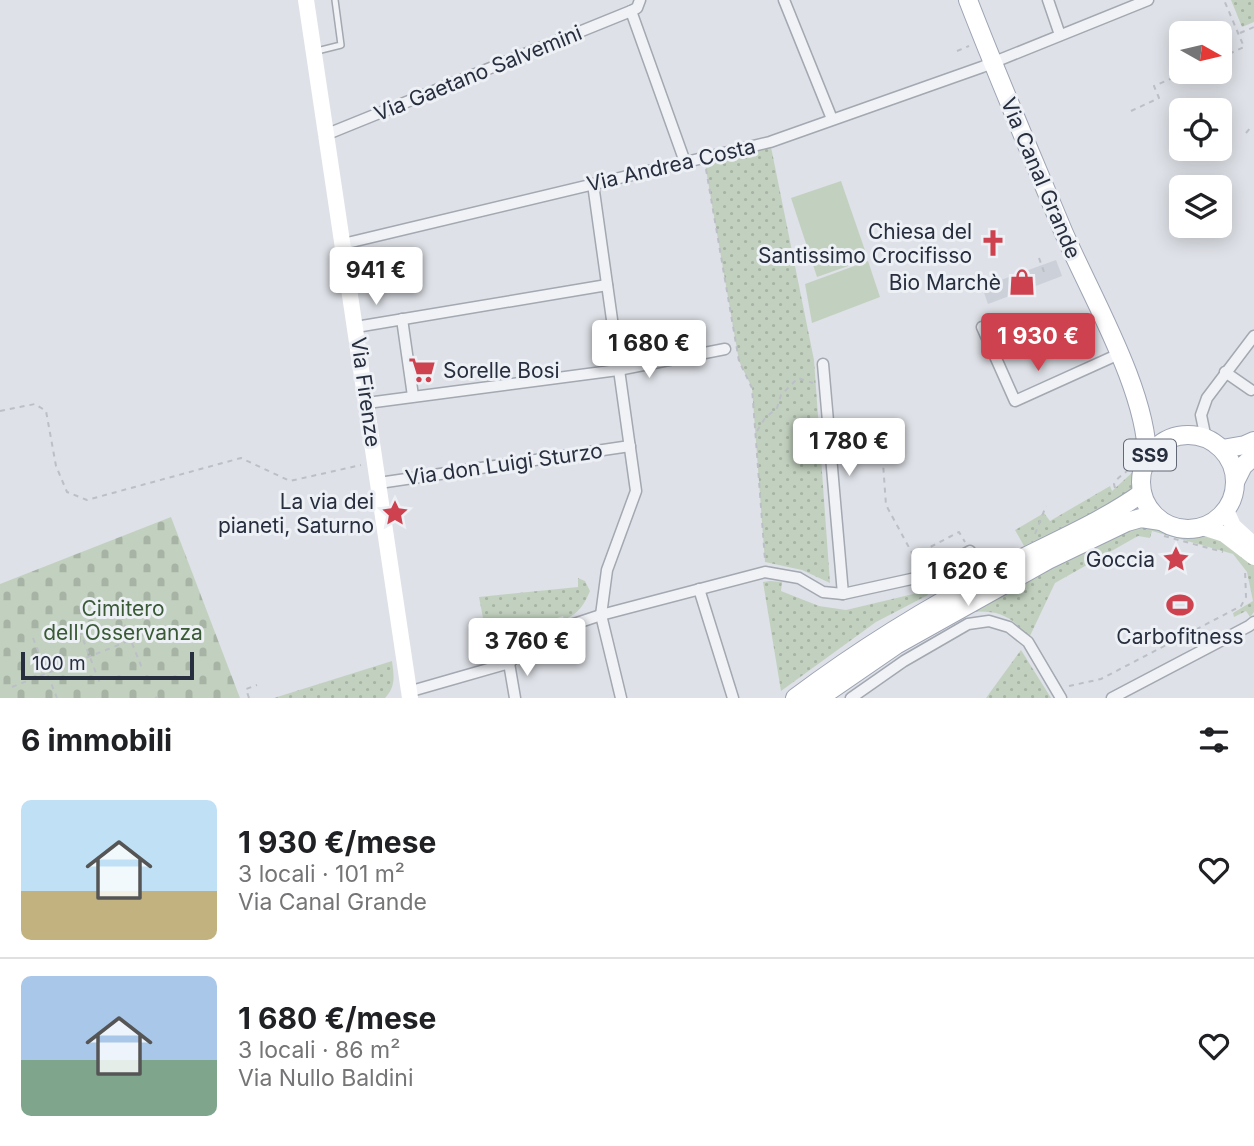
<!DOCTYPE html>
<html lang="it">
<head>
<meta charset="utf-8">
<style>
  :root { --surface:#fff; --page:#f6f6f6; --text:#202124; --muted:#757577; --line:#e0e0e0; --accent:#cd424e }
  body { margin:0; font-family:Inter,sans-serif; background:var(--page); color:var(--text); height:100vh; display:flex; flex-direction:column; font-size:26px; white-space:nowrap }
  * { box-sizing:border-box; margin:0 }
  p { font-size:23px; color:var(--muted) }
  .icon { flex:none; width:38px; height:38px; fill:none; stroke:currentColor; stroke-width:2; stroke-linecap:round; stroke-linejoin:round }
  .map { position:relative; height:698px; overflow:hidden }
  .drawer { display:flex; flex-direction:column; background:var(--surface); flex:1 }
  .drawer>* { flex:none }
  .needle { width:46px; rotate:98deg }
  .controls { position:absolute; left:1169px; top:21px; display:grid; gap:14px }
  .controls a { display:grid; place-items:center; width:63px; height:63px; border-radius:10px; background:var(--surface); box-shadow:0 4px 18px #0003; font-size:35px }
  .scale { position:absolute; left:21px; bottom:18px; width:173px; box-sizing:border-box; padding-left:7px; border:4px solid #272e3e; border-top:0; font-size:19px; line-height:24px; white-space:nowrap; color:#272e3e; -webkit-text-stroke:5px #edf0f5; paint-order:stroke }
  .price { position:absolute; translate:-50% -60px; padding:0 16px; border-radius:7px; background:#fff; color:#222; font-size:23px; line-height:46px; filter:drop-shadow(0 2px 4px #0008) }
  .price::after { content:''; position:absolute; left:50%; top:42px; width:21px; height:16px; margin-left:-10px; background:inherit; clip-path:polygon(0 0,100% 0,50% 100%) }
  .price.selected { background:var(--accent); color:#fff }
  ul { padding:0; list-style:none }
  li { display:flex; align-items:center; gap:21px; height:175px; padding:0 21px }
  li+li { border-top:2px solid var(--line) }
  li span { display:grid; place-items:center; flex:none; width:196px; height:140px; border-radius:10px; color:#555 }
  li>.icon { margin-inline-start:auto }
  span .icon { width:84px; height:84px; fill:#fffc; stroke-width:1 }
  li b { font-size:30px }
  h2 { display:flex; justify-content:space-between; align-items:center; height:84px; padding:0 21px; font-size:30px }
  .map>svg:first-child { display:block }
</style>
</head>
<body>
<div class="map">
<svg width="1254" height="698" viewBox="0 0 1254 698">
  <defs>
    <pattern id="green-dots" width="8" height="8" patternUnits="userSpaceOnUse" patternTransform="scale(1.75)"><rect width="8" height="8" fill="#c2d1bf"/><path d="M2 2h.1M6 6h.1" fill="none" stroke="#a7b4a5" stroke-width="1.8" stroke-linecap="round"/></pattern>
    <pattern id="cemetery-stones" width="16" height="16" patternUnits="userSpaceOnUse" patternTransform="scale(1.75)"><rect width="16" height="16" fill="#c2d1bf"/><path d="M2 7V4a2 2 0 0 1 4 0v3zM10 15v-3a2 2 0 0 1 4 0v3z" fill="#a7b4a5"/></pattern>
  </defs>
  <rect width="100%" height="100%" fill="#dee1e7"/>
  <path fill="#ccd0d9" d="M1056,260L1062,276L988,304L982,287Z"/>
  <g fill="url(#green-dots)">
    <path d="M1231,0H1254V22L1242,27Z"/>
    <path d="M770,142L814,360L830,583L802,570L765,562L752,388L739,361L704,158Z"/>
    <path d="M1134,471L1132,489L1126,496L1024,546L1015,530L1044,513L1050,521L1110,486L1112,491Z"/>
    <path d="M1135,524L1182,536L1202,535L1223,538L1254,565V612L1250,617L1246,611L1234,617L1233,613L1253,601L1247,572L1233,554L1152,531L1150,538L1138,536L1055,583L1029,638C1009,613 997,610 966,612Z"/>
    <path d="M578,578L585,581L590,591C584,605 579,613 564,620L563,616L530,627L490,655L479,597L578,587Z"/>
    <path d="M770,581L782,582L781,591L819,606L846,610L926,591L928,595L876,622L781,691L763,582Z"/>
    <path d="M1021,650L1051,698H986Z"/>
    <path d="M392,661C394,676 396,687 385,698H274Z"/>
  </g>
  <path fill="url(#cemetery-stones)" d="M171,517L240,698H0V584Z"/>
  <g fill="#c2d1bf">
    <path d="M841,181L868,259L817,277L791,198Z"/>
    <path d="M868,261L880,297L812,323L805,284Z"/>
  </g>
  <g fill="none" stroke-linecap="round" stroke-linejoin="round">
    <defs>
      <path id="lane" d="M317,51L341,45L335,0"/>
      <g id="street">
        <path d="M784,0L832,119"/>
        <path d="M1048,0L1060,35"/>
        <path d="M631,11L637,8L640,0"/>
        <path d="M325,135L631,11L685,162"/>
        <path d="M593,184L636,491L607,570L601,615L621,698"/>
        <path d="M343,244L770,142L982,67L1148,0"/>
        <path d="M402,319L413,396"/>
        <path d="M356,327L607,285"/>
        <path d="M982,327L1015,401L1119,354"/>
        <path d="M823,364L843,594"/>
        <path d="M1225,372L1251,390"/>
        <path d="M367,403L618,370L725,349"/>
        <path d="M1206,439L1201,415L1207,398L1254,336"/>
        <path d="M379,483L630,446"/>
        <path d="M699,589L733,698"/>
        <path d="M509,663L515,698"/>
        <path d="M408,692L509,663L538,636L601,615L765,572L799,578L823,592L843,594L925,576L970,551"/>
        <path d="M851,698L904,661L968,624L989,621L1009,627L1028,642L1061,698"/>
        <path d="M1112,698L1249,626L1254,622"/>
      </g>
      <g id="primary">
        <path d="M968,0C998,78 1031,154 1063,231C1090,294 1148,392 1147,459"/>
        <circle cx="1188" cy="482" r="47"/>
        <path d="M1222,449L1245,445L1254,441"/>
        <path d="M1235,482L1243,466L1254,456"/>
        <path d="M795,698C860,649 932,605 1005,567C1050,543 1100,523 1142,493"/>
        <path d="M819,698L896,645L1048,560L1127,522L1141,518L1161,521"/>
      </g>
    </defs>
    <use href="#lane" stroke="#a3a8b1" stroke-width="8"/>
    <use href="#street" stroke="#a3a8b1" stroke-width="13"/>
    <use href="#primary" stroke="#9da4b3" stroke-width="20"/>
    <g stroke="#bcbfc6" stroke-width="2" stroke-dasharray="5 5" stroke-linecap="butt">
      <path d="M1240,33L1254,27"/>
      <path d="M957,51L969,46"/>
      <path d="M1220,58L1244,47L1224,0"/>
      <path d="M1131,111L1159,98L1154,86L1187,72"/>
      <path d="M1246,133L1252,126"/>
      <path d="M706,169L739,361L752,388L765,560"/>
      <path d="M1039,258L1044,272"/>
      <path d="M0,411L35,404L46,411L56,466L67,492L87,500L241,458L290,481L361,465"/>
      <path d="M877,429L881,435L886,505L919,566"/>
      <path d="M757,431L765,418L777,408L781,395L798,378L813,383"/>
      <path d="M1115,488L1114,484C1118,475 1129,473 1133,463"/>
      <path d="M1035,534L1046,506"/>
      <path d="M1164,536L1223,552"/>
      <path d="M913,556L959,532L965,542"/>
      <path d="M117,606L142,668"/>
      <path d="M76,621L101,686"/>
      <path d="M33,638L57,698"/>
      <path d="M1069,686L1101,679L1241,606L1246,597L1245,569"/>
      <path d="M12,687L164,627"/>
      <path d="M155,698L158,697"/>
      <path d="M249,698L246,689L257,685"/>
    </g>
    <use href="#lane" stroke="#f0f2f6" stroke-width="5"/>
    <use href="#street" stroke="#f0f2f6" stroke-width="10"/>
    <g stroke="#fff" stroke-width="16">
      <path d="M306,0L410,698"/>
      <path d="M1226,510L1233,526L1254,545"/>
      <path d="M1202,527L1224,534L1254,557"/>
    </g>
    <use href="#primary" stroke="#fff" stroke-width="18"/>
  </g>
  <defs>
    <symbol id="church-bare" viewBox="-9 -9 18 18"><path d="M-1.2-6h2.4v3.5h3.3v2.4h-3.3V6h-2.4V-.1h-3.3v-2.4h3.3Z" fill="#cd424e" stroke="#edf0f5" stroke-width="2.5" paint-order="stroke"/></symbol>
    <symbol id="shop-bare" viewBox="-9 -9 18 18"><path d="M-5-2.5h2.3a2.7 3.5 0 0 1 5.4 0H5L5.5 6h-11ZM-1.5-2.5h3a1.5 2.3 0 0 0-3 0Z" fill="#cd424e" stroke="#edf0f5" stroke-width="2.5" paint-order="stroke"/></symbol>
    <symbol id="supermarket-bare" viewBox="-9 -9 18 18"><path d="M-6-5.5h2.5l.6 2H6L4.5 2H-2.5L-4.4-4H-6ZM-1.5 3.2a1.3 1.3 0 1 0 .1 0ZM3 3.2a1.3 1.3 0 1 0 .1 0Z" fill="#cd424e" stroke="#edf0f5" stroke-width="2.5" paint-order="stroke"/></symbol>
    <symbol id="sight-bare" viewBox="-9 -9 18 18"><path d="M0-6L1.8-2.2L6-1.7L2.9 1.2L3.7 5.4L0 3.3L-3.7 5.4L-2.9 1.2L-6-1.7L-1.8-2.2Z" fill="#cd424e" stroke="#edf0f5" stroke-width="2.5" paint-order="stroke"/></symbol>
    <symbol id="stadium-bare" viewBox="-9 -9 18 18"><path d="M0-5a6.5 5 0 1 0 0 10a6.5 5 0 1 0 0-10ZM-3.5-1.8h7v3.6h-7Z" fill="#cd424e" stroke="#edf0f5" stroke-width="2.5" paint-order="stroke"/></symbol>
  </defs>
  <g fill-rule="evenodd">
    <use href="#church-bare" x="974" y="224" width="38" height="38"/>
    <use href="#shop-bare" x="1003" y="263" width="38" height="38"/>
    <use href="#supermarket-bare" x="403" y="351" width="38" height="38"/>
    <use href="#sight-bare" x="376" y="494" width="38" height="38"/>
    <use href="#sight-bare" x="1157" y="540" width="38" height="38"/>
    <use href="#stadium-bare" x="1161" y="586" width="38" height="38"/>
  </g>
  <g text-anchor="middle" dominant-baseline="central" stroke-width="6" stroke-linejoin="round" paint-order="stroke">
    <rect fill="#edf0f5" stroke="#626875" stroke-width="2" x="1124" y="439.5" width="52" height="31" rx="5"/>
    <g font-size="19" font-weight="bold" fill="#272e3e">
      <text x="1150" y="455">SS9</text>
    </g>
    <g font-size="21" fill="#272e3e" stroke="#edf0f5">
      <text transform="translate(478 73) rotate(-22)">Via Gaetano Salvemini</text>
      <text transform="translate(671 165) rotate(-13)">Via Andrea Costa</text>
      <text transform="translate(1041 178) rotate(67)">Via Canal Grande</text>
      <text transform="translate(366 392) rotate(82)">Via Firenze</text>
      <text transform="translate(504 464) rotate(-8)">Via don Luigi Sturzo</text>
    </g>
    <g font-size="21" fill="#272e3e" stroke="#edf0f5" text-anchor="end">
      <text x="972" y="231">Chiesa del<tspan x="972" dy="24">Santissimo Crocifisso</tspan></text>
      <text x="1001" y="282">Bio Marchè</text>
      <text x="443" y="370" text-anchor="start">Sorelle Bosi</text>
      <text x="374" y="501">La via dei<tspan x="374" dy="24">pianeti, Saturno</tspan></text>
      <text x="1155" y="559">Goccia</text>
      <text x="1180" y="636" text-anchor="middle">Carbofitness</text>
    </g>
    <g font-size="21" fill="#395a35" stroke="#edf0f5">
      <text x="123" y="608">Cimitero<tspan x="123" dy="24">dell'Osservanza</tspan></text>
    </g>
  </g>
</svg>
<div class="controls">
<a><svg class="needle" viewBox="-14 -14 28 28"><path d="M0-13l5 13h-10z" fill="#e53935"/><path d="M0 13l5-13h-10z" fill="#757577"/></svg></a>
<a><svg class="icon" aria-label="locate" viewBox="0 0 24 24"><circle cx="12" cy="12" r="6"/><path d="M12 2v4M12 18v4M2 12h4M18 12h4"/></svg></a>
<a><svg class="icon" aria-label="layers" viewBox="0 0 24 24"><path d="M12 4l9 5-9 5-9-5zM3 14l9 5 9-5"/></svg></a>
</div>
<div class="scale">100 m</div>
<b class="price" style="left:376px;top:307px">941 €</b>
<b class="price selected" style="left:1038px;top:373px">1 930 €</b>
<b class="price" style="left:649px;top:380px">1 680 €</b>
<b class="price" style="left:849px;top:478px">1 780 €</b>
<b class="price" style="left:968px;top:608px">1 620 €</b>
<b class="price" style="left:527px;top:678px">3 760 €</b>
</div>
<section class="drawer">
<h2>6 immobili<svg class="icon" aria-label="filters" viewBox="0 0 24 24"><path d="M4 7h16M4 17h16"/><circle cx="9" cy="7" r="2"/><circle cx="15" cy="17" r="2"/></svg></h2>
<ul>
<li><span style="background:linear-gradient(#bfe0f5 65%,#c2b280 0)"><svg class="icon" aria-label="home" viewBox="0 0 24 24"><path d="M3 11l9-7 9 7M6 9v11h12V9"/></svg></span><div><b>1 930 €/mese</b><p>3 locali · 101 m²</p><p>Via Canal Grande</p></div><svg class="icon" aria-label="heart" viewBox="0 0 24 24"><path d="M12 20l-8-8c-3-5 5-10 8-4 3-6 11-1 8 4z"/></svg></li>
<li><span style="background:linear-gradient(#a9c7e8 60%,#7fa58c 0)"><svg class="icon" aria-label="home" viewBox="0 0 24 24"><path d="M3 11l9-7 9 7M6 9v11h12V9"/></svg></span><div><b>1 680 €/mese</b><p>3 locali · 86 m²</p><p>Via Nullo Baldini</p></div><svg class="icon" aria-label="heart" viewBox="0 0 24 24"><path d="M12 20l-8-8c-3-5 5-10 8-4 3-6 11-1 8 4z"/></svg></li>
</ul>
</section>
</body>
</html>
